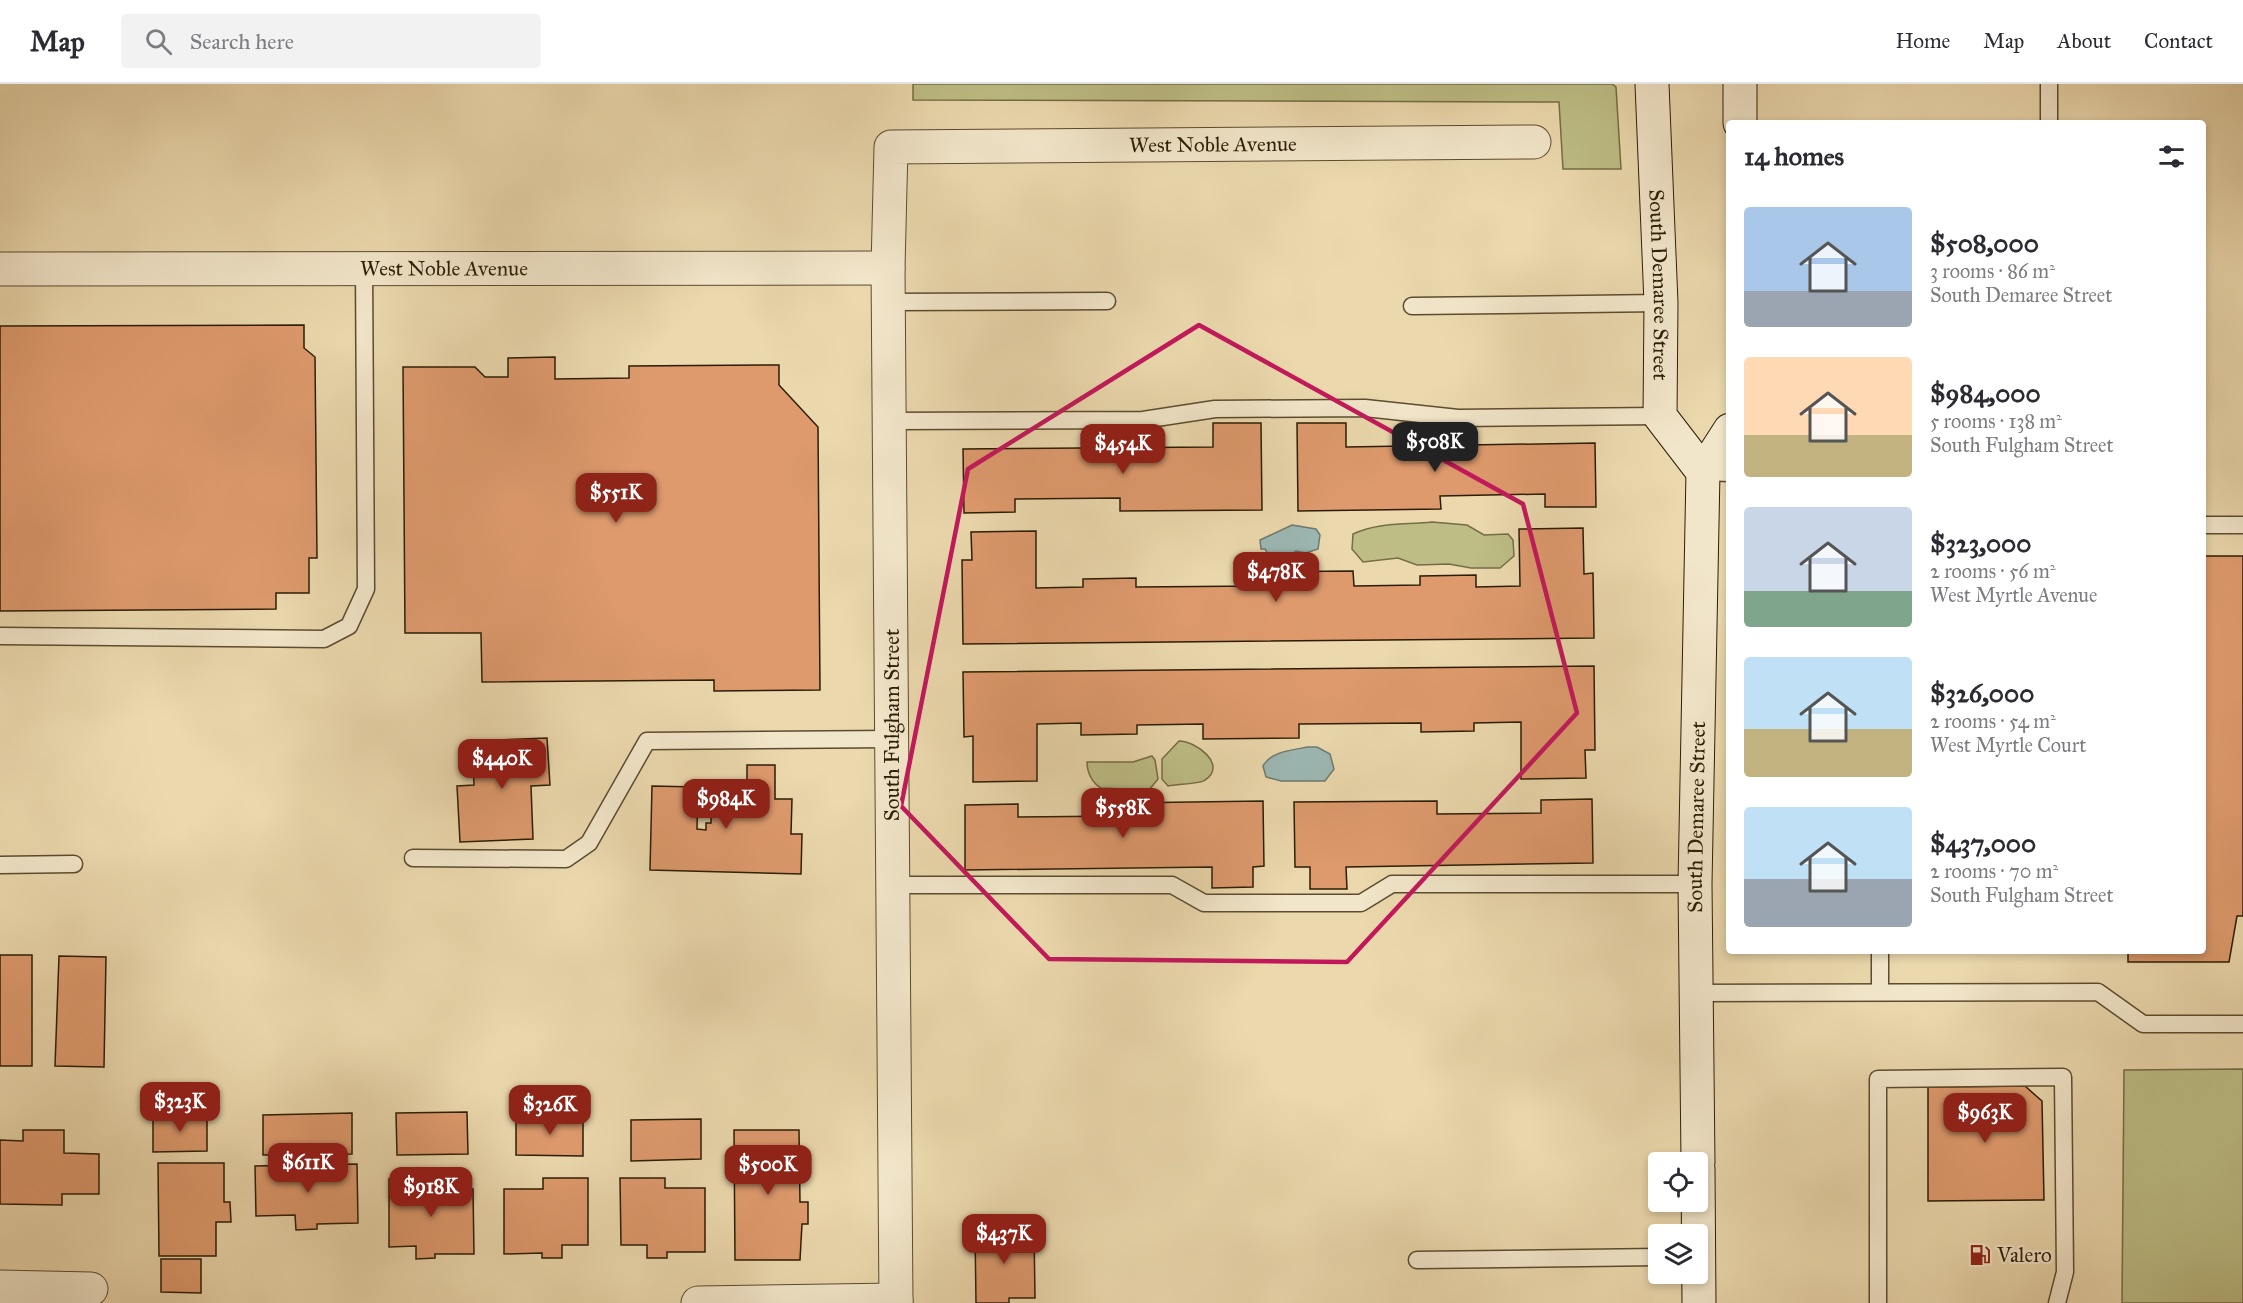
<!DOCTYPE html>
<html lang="en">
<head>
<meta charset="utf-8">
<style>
  :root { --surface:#fff; --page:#f2f2f3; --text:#2b2b33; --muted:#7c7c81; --line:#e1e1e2; --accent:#8f2418 }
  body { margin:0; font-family:"IM FELL Great Primer",serif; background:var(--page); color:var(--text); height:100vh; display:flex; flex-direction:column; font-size:22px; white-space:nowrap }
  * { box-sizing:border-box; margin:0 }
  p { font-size:20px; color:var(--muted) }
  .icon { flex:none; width:33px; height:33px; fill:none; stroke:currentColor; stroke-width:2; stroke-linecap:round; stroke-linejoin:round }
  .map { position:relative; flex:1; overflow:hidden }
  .panel { position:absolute; left:1726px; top:36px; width:480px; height:834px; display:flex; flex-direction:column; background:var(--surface); border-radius:6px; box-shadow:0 3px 9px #0003 }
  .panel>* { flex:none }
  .tools { position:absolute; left:1648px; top:1068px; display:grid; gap:12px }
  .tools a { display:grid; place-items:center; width:60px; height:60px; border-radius:6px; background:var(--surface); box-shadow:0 3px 9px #0003; font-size:30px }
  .price { position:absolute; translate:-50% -51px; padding:0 14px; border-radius:12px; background:var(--accent); color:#fff; font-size:20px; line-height:39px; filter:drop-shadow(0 2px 3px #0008) }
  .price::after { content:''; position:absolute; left:50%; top:36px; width:18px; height:14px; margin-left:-9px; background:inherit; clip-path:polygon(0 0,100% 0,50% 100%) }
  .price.selected { background:#222; color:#fff }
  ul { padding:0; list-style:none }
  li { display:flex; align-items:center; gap:18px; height:150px; padding:0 18px }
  li span { display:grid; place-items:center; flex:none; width:168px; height:120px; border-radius:6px; color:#555 }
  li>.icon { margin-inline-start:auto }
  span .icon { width:72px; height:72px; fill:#fffc; stroke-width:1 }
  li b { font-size:26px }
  h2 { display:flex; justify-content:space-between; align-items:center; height:72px; padding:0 18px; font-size:26px }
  header { display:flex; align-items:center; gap:36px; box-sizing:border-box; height:84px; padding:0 30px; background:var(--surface); border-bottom:2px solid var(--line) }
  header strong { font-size:28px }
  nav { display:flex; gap:33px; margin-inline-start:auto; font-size:21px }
  .search { width:420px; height:54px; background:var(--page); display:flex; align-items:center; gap:15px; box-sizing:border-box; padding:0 21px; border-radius:6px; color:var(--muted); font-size:22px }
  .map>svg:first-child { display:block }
</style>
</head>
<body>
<header>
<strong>Map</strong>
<div class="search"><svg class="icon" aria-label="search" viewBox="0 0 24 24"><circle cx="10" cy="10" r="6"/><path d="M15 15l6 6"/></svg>Search here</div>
<nav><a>Home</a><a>Map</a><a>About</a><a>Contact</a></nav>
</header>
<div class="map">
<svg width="2243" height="1219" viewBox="0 0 2243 1219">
  <rect width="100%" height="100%" fill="#ebd8ad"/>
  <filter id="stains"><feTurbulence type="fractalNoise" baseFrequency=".00333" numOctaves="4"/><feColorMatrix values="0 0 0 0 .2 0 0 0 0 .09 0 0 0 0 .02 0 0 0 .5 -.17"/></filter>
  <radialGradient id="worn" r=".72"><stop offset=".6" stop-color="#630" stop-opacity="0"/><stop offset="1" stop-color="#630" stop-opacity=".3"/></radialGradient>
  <g fill="#bdbd85" stroke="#746d46" stroke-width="1.5">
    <path d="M913,0H1612L1616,3L1621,85H1563L1559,18L913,16Z"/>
    <path d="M1432,438L1467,441L1484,451L1508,450L1513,456L1514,472L1500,484H1471L1449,480L1417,481L1398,474L1363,478L1352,465L1353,450C1378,438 1404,441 1432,438Z"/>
    <path d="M1179,657C1196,657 1228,681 1205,696C1201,700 1177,700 1168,702L1162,695V675Z"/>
    <path d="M1152,672L1155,676L1158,695L1149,706L1101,704C1092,699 1087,688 1087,678H1133Z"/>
    <path d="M2243,985V1219H2122L2124,986Z"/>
  </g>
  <g fill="#9cb8b4" stroke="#6f7a6f" stroke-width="1.5">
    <path d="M1292,441L1316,445L1320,451L1318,465L1306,469L1296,467C1285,476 1274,482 1265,465H1261L1260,456Z"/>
    <path d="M1308,663H1317L1330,670L1334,685L1325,697H1281L1266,693L1263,682C1271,667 1293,666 1308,663Z"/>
  </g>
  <g fill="#de9a6d" stroke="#2b1d07" stroke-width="1.5">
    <path d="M304,241V264L315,273L317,474H309V509H276V525L0,527V242Z"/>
    <path d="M555,273V295L629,294V282L779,281V301L818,343L820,606L714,607V596L482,598L481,549H405L403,283H475L485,293H508V274Z"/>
    <path d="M1213,339H1261L1262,426L1120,427V414L1015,415V428L964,429L963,365L1213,363Z"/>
    <path d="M1297,339H1346V363L1595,359L1596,423H1545V410L1440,412L1441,425L1298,427Z"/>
    <path d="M1583,444L1584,490L1593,489L1594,554L963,560L962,476H972L971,448L1036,447V504L1083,503V495L1136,494V503L1258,502V488L1353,487L1354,502L1420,501V492L1476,491V503L1520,502L1519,445Z"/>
    <path d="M2204,472H2243V832H2237L2229,878H2128V867H2204Z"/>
    <path d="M1594,582L1595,666H1585L1586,694L1521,695V638L1474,639V647L1421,648V639L1299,640V654L1203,655V640L1137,641V650L1081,651V639L1037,640V697L973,698V652L964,653L963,588Z"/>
    <path d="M547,654L550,701L531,702L533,755L460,758L457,702L474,701L472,657Z"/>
    <path d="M747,681H775V715H792L791,750H802L801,790L650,786L652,702L698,703L697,745L706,746V739H711V715L747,716Z"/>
    <path d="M1592,715L1593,779L1346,783L1347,805H1310V783H1295L1294,718L1437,717V730L1541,729V716Z"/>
    <path d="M1263,717L1264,782L1253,783V803L1212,804V783L965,786V721L1018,720V733L1121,732V719Z"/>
    <rect x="0" y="871" width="32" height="111"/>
    <path d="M59,872L106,873L104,983L55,982Z"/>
    <path d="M2025,1002L2042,1017L2044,1116L1928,1117V1003Z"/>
    <path d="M467,1028L468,1070L397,1071L396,1029Z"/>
    <path d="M352,1029V1070L263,1071V1031Z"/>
    <path d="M153,1031H207V1067L153,1068Z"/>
    <path d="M516,1031L583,1032V1072L516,1071Z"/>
    <path d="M701,1035V1075L631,1077V1036Z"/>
    <path d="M23,1046H64V1069L99,1070V1110H62V1121L0,1120V1056L23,1057Z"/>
    <path d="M734,1046H799L800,1118H808V1140H802L800,1176H735Z"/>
    <path d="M158,1079H224V1118H230L231,1138H216V1172H159Z"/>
    <path d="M357,1080L358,1139L317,1140V1145L296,1146L295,1131L256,1132L255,1082Z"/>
    <path d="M543,1094H588V1161H562V1174H542V1169L504,1170V1105H543Z"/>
    <path d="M620,1094H665V1104H705V1168H667V1174H647V1161H621Z"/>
    <path d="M389,1095H433V1105H473L474,1170H435V1174L416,1175V1162L389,1163Z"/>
    <path d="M975,1146H1034L1035,1214H1009V1219H976Z"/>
    <path d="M161,1175H201V1209L161,1208Z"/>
  </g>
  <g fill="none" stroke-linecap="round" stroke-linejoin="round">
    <defs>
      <g id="lane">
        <path d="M2049,0V39"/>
        <path d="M889,218L1107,217"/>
        <path d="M1412,222L1661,219"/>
        <path d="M889,337L1143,336L1215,325L1365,324L1458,334L1660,332"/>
        <path d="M1703,388L1730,389"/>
        <path d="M2204,441H2243"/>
        <path d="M0,552L324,555L349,542L366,505L364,184"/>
        <path d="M413,774L566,775L589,759L647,657L892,655"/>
        <path d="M0,781L74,780"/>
        <path d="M893,801H1172L1204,819H1361L1392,800H1695"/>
        <path d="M1880,867V907"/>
        <path d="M1696,909L2098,908L2143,940H2243"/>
        <path d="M1417,1176L1659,1173"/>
        <path d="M1878,1219V995L2063,993L2065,1188L2057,1219"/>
      </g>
      <g id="street">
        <path id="s1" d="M0,185L888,184"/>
        <path d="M0,1203L91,1205"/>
        <path d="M698,1219L896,1216"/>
        <path id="s2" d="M896,1219L888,184L891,63L1534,58"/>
      </g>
      <g id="secondary">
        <path id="s3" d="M1652,0L1661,219L1660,332L1703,388"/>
        <path d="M1740,39V0"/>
        <path id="s4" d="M1698,1078L1695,800L1703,388L1730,346"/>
        <path d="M1698,1085L1699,1219"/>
      </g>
    </defs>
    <use href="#lane" stroke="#5b4c30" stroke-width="19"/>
    <use href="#street" stroke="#5b4c30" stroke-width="35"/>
    <use href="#secondary" stroke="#2b1d07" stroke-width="35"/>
    <use href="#lane" stroke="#f2e6ca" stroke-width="16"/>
    <use href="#street" stroke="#f2e6ca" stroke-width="33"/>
    <use href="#secondary" stroke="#f2e6ca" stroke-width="33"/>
  </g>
  <path fill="none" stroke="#c2185b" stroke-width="4.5" stroke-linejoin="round" d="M1199,241L1523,420L1577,629L1347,878L1049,875L901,722L968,385Z"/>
  <defs>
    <symbol id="fuel-bare" viewBox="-9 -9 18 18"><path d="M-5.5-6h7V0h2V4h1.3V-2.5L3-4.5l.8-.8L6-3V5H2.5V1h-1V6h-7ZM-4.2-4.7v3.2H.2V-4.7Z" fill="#8f2418" stroke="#f2e6ca" stroke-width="2.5" paint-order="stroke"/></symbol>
  </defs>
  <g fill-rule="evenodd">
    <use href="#fuel-bare" x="1965" y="1156" width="30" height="30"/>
  </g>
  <g text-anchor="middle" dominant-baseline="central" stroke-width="4.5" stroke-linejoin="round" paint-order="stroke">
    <g font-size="21" fill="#2b1d07" stroke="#f2e6ca">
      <text stroke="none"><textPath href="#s2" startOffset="1478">West Noble Avenue</textPath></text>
      <text stroke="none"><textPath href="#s1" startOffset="444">West Noble Avenue</textPath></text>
      <text stroke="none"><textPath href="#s3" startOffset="201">South Demaree Street</textPath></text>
      <text transform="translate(892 641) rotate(-90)">South Fulgham Street</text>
      <text stroke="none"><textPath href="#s4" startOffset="345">South Demaree Street</textPath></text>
    </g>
    <g font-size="21" fill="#2b1d07" stroke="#f2e6ca" text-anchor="start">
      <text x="1997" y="1171">Valero</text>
    </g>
  </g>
  <rect width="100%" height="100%" filter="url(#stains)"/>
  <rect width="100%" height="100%" fill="url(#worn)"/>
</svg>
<div class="tools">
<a><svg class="icon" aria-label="locate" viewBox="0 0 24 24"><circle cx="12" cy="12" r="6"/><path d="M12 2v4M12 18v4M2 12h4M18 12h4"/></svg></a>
<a><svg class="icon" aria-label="layers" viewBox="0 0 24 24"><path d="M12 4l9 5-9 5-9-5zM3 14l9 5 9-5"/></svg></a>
</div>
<b class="price selected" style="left:1435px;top:389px">$508K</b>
<b class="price" style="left:1123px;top:391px">$454K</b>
<b class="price" style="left:616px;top:440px">$551K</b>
<b class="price" style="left:1276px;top:519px">$478K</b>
<b class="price" style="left:502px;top:706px">$440K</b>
<b class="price" style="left:726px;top:746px">$984K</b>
<b class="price" style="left:1123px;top:755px">$558K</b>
<b class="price" style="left:180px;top:1049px">$323K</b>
<b class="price" style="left:550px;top:1052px">$326K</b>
<b class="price" style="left:1985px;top:1060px">$963K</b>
<b class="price" style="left:308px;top:1110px">$611K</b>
<b class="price" style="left:768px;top:1112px">$500K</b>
<b class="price" style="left:431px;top:1134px">$918K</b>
<b class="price" style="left:1004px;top:1181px">$437K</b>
<section class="panel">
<h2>14 homes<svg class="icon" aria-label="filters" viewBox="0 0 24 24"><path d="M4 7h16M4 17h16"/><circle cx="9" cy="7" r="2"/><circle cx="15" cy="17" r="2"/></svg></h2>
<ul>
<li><span style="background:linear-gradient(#a9c7e8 70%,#9aa5b1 0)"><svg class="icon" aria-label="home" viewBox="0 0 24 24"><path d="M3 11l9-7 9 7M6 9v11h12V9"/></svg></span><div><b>$508,000</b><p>3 rooms · 86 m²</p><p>South Demaree Street</p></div></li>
<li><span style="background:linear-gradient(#ffd9b3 65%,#c2b280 0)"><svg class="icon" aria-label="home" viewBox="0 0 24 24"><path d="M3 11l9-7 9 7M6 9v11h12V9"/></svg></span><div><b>$984,000</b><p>5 rooms · 138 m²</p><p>South Fulgham Street</p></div></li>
<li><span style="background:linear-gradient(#c9d6e8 70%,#7fa58c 0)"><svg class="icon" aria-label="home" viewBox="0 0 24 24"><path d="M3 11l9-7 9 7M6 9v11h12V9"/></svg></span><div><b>$323,000</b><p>2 rooms · 56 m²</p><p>West Myrtle Avenue</p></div></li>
<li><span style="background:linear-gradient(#bfe0f5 60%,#c2b280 0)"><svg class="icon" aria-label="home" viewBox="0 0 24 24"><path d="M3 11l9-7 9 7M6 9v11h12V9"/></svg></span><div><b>$326,000</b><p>2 rooms · 54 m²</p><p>West Myrtle Court</p></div></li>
<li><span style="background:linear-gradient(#bfe0f5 60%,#9aa5b1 0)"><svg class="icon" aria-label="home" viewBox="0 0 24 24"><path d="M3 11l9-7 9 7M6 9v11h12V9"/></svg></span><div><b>$437,000</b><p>2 rooms · 70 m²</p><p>South Fulgham Street</p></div></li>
</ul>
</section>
</div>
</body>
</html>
